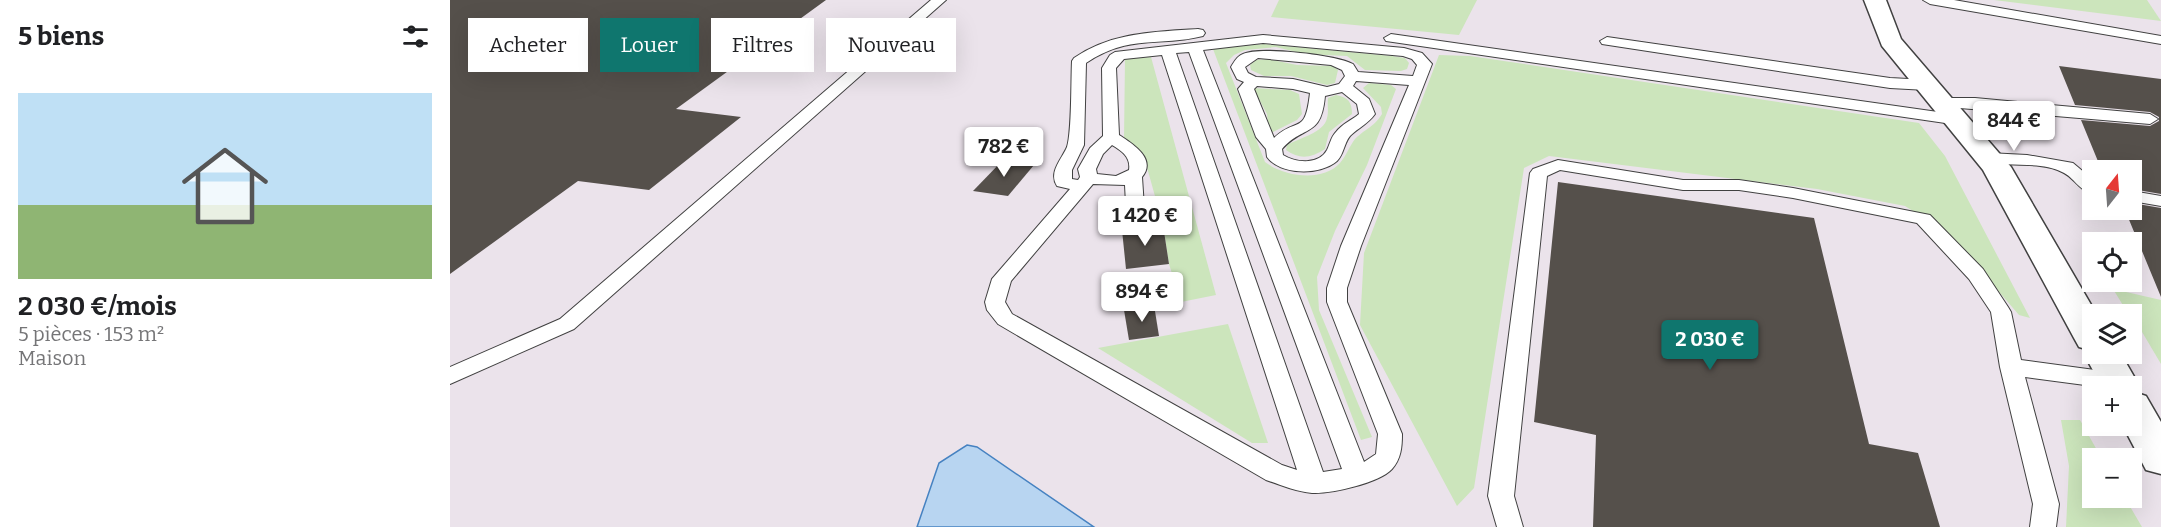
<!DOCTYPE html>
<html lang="fr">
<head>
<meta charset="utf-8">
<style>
  :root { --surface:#fff; --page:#f2f2f2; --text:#202124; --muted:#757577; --accent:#0f766e }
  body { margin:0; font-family:Bitter,serif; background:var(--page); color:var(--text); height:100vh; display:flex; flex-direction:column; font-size:22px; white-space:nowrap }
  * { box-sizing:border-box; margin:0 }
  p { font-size:20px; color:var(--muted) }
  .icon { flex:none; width:33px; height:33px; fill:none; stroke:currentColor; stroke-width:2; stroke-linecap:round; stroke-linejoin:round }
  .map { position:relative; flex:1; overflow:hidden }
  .side { display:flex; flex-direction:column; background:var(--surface); width:450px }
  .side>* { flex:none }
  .banner { position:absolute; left:18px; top:18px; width:570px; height:54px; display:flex; gap:12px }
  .needle { width:39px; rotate:17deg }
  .buttons { position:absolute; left:1632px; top:160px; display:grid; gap:12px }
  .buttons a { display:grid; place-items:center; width:60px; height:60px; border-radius:0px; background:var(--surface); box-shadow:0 6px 24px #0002; font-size:30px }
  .price { position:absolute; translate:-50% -51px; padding:0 14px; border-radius:6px; background:#fff; color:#222; font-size:20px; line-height:39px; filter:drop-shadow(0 2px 3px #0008) }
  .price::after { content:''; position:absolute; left:50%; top:36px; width:18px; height:14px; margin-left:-9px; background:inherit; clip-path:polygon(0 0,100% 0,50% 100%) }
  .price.on { background:var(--accent); color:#fff }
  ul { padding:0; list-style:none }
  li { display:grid; align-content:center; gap:12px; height:318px; padding:0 18px }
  li span { display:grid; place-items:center; height:186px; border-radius:0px; color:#555 }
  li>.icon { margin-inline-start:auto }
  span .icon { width:108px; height:108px; fill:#fffc; stroke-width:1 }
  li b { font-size:26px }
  h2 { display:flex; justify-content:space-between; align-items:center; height:72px; padding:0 18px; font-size:26px }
  .tag { padding:0 21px; border-radius:0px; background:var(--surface); box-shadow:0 6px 24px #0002; font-size:21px; line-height:54px }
  .tag.on { background:var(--accent); color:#fff }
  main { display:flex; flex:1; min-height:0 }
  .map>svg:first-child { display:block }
</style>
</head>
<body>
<main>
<section class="side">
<h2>5 biens<svg class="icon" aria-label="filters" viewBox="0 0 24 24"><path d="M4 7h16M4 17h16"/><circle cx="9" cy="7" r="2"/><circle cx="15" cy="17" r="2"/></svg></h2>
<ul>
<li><span style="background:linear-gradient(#bfe0f5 60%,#8fb573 0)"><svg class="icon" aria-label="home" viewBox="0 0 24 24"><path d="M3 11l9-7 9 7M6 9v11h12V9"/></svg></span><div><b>2 030 €/mois</b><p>5 pièces · 153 m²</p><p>Maison</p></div></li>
</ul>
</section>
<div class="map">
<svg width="1711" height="527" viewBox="0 0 1711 527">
  <rect width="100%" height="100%" fill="#fefcef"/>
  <path fill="#ebe3eb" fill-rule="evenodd" d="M0,0H1711V527H0ZM1642,171H1682V210H1642ZM1642,243H1682V282H1642ZM1642,315H1682V354H1642ZM1642,387H1682V426H1642ZM1642,459H1682V498H1642Z"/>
  <g fill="#cce5bc">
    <path d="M829,0H1027L1009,35L821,17Z"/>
    <path d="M1544,0H1697L1711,21Z"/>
    <path d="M814,44L942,56L955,58L959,63L957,69L951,71L915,70L897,56L854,54L826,47L795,50L784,55L776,63L815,162C833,176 872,183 890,163C896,156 899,147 905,139C916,128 922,129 932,114L931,107L913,88L919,83L941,85L946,89L917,165L885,231L867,277L869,310L922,437L911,440L763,49Z"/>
    <path d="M989,55L1020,56L1469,123L1495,156L1580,318L1569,315L1499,234L1455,206L1367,189L1099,156L1074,168L1024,488L1007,506L910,325L914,253Z"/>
    <path d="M701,57L766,295L731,302L719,264L713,225L693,153L674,139L675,59Z"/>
    <path d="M818,59L847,65L883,66L888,70L885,83L877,85L841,76H814L801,70L800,65L806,60Z"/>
    <path d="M803,88L840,90L849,94L852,114L847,120L819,134L817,114Z"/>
    <path d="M886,95C898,97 902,102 902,114L879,132L875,149C861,158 850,160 836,150L837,145C849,138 874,133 877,118C879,112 877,105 878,98Z"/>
    <path d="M1663,289L1711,300V364L1682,315H1679Z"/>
    <path d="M778,324L818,443H802L648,348Z"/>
    <path d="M1611,420H1630L1652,459H1642V498H1675L1692,527H1616L1619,466Z"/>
  </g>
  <path fill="#b8d5f1" stroke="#4682c1" stroke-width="1.5" d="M517,445L527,447L644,527H467L489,463Z"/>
  <g fill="#55504b">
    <path d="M0,0H376L226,109L291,117L199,190L128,181L0,274Z"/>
    <path d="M1609,66L1711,79V194L1682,189V171H1652L1631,120L1700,126L1709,121V117L1700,112L1625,105Z"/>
    <path d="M553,160L584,165L558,196L523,191Z"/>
    <path d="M1108,182L1364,218L1419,444L1468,453L1490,527H1143L1146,435L1084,422Z"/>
    <path d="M1682,203L1711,208V297L1675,210H1682Z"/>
    <path d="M713,225L719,264L676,269L672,230L693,229L696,227Z"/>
    <path d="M704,305L709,336L679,340L674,310Z"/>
  </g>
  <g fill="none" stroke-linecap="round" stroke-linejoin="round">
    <defs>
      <g id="lane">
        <path d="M481,0H496L124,329L0,384V367L110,319Z"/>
        <path d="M1473,0H1504L1711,36V44L1480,4Z"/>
        <path d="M748,29L753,30L755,33L753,36C709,47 679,34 636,63L634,145L622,170V179L628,180L630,177L628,169L640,148L653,136L652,68L660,55L665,52L813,35L954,48L972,53L982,64L911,246L897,288V302L952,434C952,447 951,459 942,469C929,483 881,494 862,493C846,492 831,485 816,480L548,324L537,310L535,302L542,279L620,189L607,186C598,172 612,159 617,147C622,132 621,80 622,61L624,58C662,32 704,32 748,29ZM813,43L953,56L962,59L967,65L963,76L908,72L903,64C887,55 809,46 793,54C787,56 784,62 781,67L787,79L794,82L788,89L806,137L816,149L817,157C830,175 870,176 887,161C894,154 894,143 900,136C908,128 918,124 925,114L919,99L903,86L906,81L959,85L891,246L877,288V302L928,434L926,454L914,462L753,50ZM739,52L892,469L873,472L726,53ZM712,55L847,470L832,465L562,314L555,302L561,281L643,184L675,185L677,223L679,227H693L695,223L692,177C707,159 683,144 669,135L666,68L674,59ZM808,58L881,65L892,70L895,76L889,84L877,87L843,79L806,77L798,73L795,67ZM807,86L843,89L860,93C855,136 848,116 824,138L804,89ZM892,92L907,104L909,114C902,120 892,124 886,132C881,137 880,144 877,150C869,165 846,163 833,155L832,149C854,124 871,139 875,96ZM662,145C672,151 681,157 679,170L666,176L647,174L646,169L653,154Z"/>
        <path d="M941,34L1509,115L1517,120L1509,125L936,41L934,38Z"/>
        <path d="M1157,37L1440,78L1477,80L1485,85L1477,90L1440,88L1152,44L1150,41Z"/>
        <path d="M1492,98H1525L1700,114L1708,119L1700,124L1486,106L1484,103L1486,100Z"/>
        <path d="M1538,153L1577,155L1623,163L1642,179V193C1629,191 1624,177 1612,172C1592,161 1555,167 1532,162L1530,158L1532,154Z"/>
        <path d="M1108,160L1233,180H1289L1343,188L1480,215L1533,269L1558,307L1561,312L1571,360L1667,373L1675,375L1678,381L1674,387H1650L1575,377L1609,504L1606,527H1580L1583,504L1550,367L1541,312L1519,279L1467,223L1343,198L1289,190H1233L1110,170L1097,176L1064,496L1073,527H1047L1038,496L1080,173L1083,169Z"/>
        <path d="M1682,191L1711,196V206L1682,201Z"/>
      </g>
      <path id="street" d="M1414,0H1436L1451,39L1561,167L1647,315H1642V354H1671L1690,387L1687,393L1696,396L1711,422V474L1696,470L1673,426H1682V387H1652L1634,354L1636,349L1629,347L1624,338L1533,170L1432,46Z"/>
    </defs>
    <use href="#lane" stroke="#414141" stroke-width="2"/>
    <use href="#street" stroke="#414141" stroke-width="3"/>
    <use href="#lane" fill="#fff" fill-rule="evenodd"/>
    <use href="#street" fill="#fff" fill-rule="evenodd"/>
  </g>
</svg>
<div class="buttons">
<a><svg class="needle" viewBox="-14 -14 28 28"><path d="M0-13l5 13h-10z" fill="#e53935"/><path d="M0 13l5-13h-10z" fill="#757577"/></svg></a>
<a><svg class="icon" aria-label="locate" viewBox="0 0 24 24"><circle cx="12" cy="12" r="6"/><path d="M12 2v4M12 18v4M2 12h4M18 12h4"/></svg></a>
<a><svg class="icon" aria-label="layers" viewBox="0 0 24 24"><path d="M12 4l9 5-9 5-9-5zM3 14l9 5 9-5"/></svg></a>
<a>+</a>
<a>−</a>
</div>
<b class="price" style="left:1564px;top:152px">844 €</b>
<b class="price" style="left:554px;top:178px">782 €</b>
<b class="price" style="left:695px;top:247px">1 420 €</b>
<b class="price" style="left:692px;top:323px">894 €</b>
<b class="price on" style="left:1260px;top:371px">2 030 €</b>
<div class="banner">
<a class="tag">Acheter</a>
<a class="tag on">Louer</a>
<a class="tag">Filtres</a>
<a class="tag">Nouveau</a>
</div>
</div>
</main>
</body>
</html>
